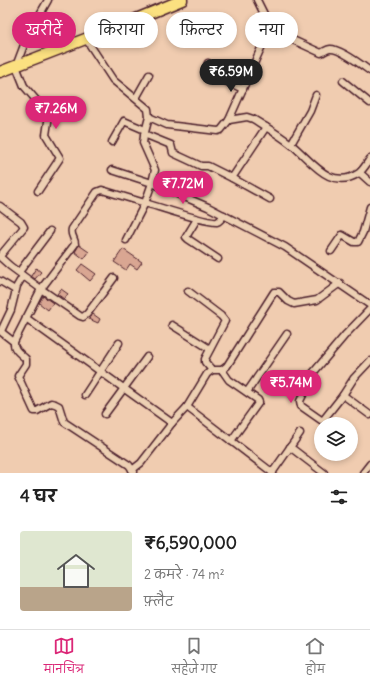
<!DOCTYPE html>
<html lang="hi">
<head>
<meta charset="utf-8">
<style>
  :root { --surface:#fff; --page:#f2f2f2; --text:#222; --muted:#767676; --line:#e0e0e0; --accent:#db2777 }
  body { margin:0; font-family:Delius,"Playpen Sans Deva",sans-serif; background:var(--page); color:var(--text); height:100vh; display:flex; flex-direction:column; font-size:15px; white-space:nowrap }
  * { box-sizing:border-box; margin:0 }
  p { font-size:13px; color:var(--muted) }
  .icon { flex:none; width:22px; height:22px; fill:none; stroke:currentColor; stroke-width:2; stroke-linecap:round; stroke-linejoin:round }
  .map { position:relative; height:473px; overflow:hidden }
  .side { display:flex; flex-direction:column; background:var(--surface); flex:1 }
  .side>* { flex:none }
  .top-card { position:absolute; left:12px; top:12px; width:346px; height:36px; display:flex; gap:8px }
  .tools { position:absolute; left:314px; top:417px; display:grid; gap:8px }
  .tools a { display:grid; place-items:center; width:44px; height:44px; border-radius:50%; background:var(--surface); box-shadow:0 2px 6px #0003; font-size:20px }
  .price { position:absolute; translate:-50% -34px; padding:0 9px; border-radius:14px; background:var(--accent); color:#fff; font-size:13px; line-height:26px; filter:drop-shadow(0 1px 2px #0008) }
  .price::after { content:''; position:absolute; left:50%; top:24px; width:12px; height:9px; margin-left:-6px; background:inherit; clip-path:polygon(0 0,100% 0,50% 100%) }
  .price.selected { background:#222; color:#fff }
  ul { padding:0; list-style:none }
  li { display:flex; align-items:center; gap:12px; height:100px; padding:0 20px }
  li span { display:grid; place-items:center; flex:none; width:112px; height:80px; border-radius:4px; color:#555 }
  li>.icon { margin-inline-start:auto }
  span .icon { width:48px; height:48px; fill:#fffc; stroke-width:1 }
  li b { font-size:17px }
  h2 { display:flex; justify-content:space-between; align-items:center; height:48px; padding:0 20px; font-size:17px }
  .chip { padding:0 14px; border-radius:18px; background:var(--surface); box-shadow:0 2px 6px #0003; font-size:14px; line-height:36px }
  .chip.selected { background:var(--accent); color:#fff }
  .dock { display:flex; justify-content:space-around; align-items:center; height:56px; border-top:1px solid var(--line); background:var(--surface); font-size:11px; color:var(--muted) }
  .dock a { display:grid; justify-items:center; gap:2px }
  .dock .selected { color:var(--accent) }
  .map>svg:first-child { display:block }
</style>
</head>
<body>
<div class="map">
<svg width="370" height="473" viewBox="0 0 370 473">
  <rect width="100%" height="100%" fill="#f0ccb0"/>
  <filter id="ink" filterUnits="userSpaceOnUse"><feTurbulence type="fractalNoise" baseFrequency=".025" numOctaves="2"/><feDisplacementMap in="SourceGraphic" scale="8" xChannelSelector="R" yChannelSelector="G"/><feConvolveMatrix kernelMatrix="1 2 1 2 8 2 1 2 1" color-interpolation-filters="sRGB"/></filter>
  <g filter="url(#ink)">
    <g fill="#d9a692" stroke="#4a1f2b">
      <path d="M79,245L89,252L84,259L75,252Z"/>
      <path d="M123,249L142,262L137,269L130,264L126,270L114,262Z"/>
      <path d="M82,264L96,274L90,281L77,270Z"/>
      <path d="M36,268L41,272L35,279L31,276Z"/>
      <path d="M61,289L68,294L64,299L57,294Z"/>
      <path d="M43,296L53,303L48,310L39,303Z"/>
      <path d="M93,314L100,319L98,323L89,319Z"/>
    </g>
    <g fill="none" stroke-linecap="round" stroke-linejoin="round">
      <defs>
        <g id="minor">
          <path d="M269,29L319,52L321,53C324,52 327,49 330,49C339,48 362,65 370,71"/>
          <path d="M86,39L113,80L148,109L149,117L144,136L143,143L155,170L152,183L208,207L285,247L370,305"/>
          <path d="M208,63L205,72L243,89"/>
          <path d="M343,81L370,103"/>
          <path d="M136,98L149,75"/>
          <path d="M149,117L167,125L218,131L221,130L229,120L269,30L268,22L257,0"/>
          <path d="M229,120L247,117L253,119C266,127 280,135 292,145C311,160 330,192 359,173C363,170 367,163 370,159"/>
          <path d="M266,127L232,178L270,199"/>
          <path d="M144,134L171,145L173,153L201,166H208L232,178"/>
          <path d="M112,142L124,121L145,130"/>
          <path d="M291,144L310,111L316,95"/>
          <path d="M112,170L152,183L145,203L102,190L97,192L72,229C70,235 75,238 75,244L41,289L80,316L83,317L87,314L114,278"/>
          <path d="M360,173L370,182"/>
          <path d="M38,191L60,158L46,135L49,115L24,86L16,66L27,37L48,0"/>
          <path d="M0,206L21,222L24,227L0,256"/>
          <path d="M197,219L186,237L188,239L218,259"/>
          <path d="M126,240L145,203C156,206 209,224 217,222C220,221 222,218 224,215"/>
          <path d="M331,251L342,235L354,242H358L363,232L370,207"/>
          <path d="M0,257L10,266L41,289L14,342C13,350 21,354 26,359V364L18,376L34,411H37L51,403L55,404L59,406L64,422L129,465L134,472"/>
          <path d="M19,272L50,231"/>
          <path d="M0,281L15,290"/>
          <path d="M188,291L221,316L225,321L205,359V362L212,370"/>
          <path d="M370,309L346,334L313,373L309,383L300,401L301,406L321,420L324,419L343,395L354,378L370,361"/>
          <path d="M26,318L172,423"/>
          <path d="M172,325L210,349"/>
          <path d="M0,331L14,342"/>
          <path d="M1,331L11,310L17,286L23,276"/>
          <path d="M222,370L229,380L258,400L259,402L231,441"/>
          <path d="M247,392L287,334"/>
          <path d="M85,395L119,343"/>
          <path d="M343,395L370,415"/>
          <path d="M187,407L273,473"/>
          <path d="M105,414L147,357"/>
          <path d="M290,447L324,473"/>
          <path d="M132,470L141,463L172,423L187,407L207,374L212,370H222L227,366L274,292H279L288,301L294,304L317,300L340,283"/>
          <path d="M272,473L300,433"/>
          <path d="M363,473L370,464"/>
        </g>
        <path id="trunk" d="M0,72L119,26L182,0"/>
      </defs>
      <use href="#minor" stroke="#4a1f2b" stroke-width="9"/>
      <use href="#trunk" stroke="#4a1f2b" stroke-width="13"/>
      <use href="#minor" stroke="#edd0b3" stroke-width="6"/>
      <use href="#trunk" stroke="#fbe080" stroke-width="10"/>
    </g>
  </g>
</svg>
<div class="tools">
<a><svg class="icon" aria-label="layers" viewBox="0 0 24 24"><path d="M12 4l9 5-9 5-9-5zM3 14l9 5 9-5"/></svg></a>
</div>
<b class="price selected" style="left:231px;top:93px">₹6.59M</b>
<b class="price" style="left:56px;top:130px">₹7.26M</b>
<b class="price" style="left:183px;top:205px">₹7.72M</b>
<b class="price" style="left:291px;top:404px">₹5.74M</b>
<div class="top-card">
<a class="chip selected">खरीदें</a>
<a class="chip">किराया</a>
<a class="chip">फ़िल्टर</a>
<a class="chip">नया</a>
</div>
</div>
<section class="side">
<h2>4 घर<svg class="icon" aria-label="filters" viewBox="0 0 24 24"><path d="M4 7h16M4 17h16"/><circle cx="9" cy="7" r="2"/><circle cx="15" cy="17" r="2"/></svg></h2>
<ul>
<li><span style="background:linear-gradient(#dfe7d0 70%,#b9a48a 0)"><svg class="icon" aria-label="home" viewBox="0 0 24 24"><path d="M3 11l9-7 9 7M6 9v11h12V9"/></svg></span><div><b>₹6,590,000</b><p>2 कमरे · 74 m²</p><p>फ़्लैट</p></div></li>
</ul>
</section>
<nav class="dock">
<a class="selected"><svg class="icon" aria-label="map" viewBox="0 0 24 24"><path d="M3 6l6-2 6 2 6-2v14l-6 2-6-2-6 2zM9 4v14M15 6v14"/></svg>मानचित्र</a>
<a><svg class="icon" aria-label="saved" viewBox="0 0 24 24"><path d="M7 4h10v16l-5-4-5 4z"/></svg>सहेजे गए</a>
<a><svg class="icon" aria-label="home" viewBox="0 0 24 24"><path d="M3 11l9-7 9 7M6 9v11h12V9"/></svg>होम</a>
</nav>
</body>
</html>
